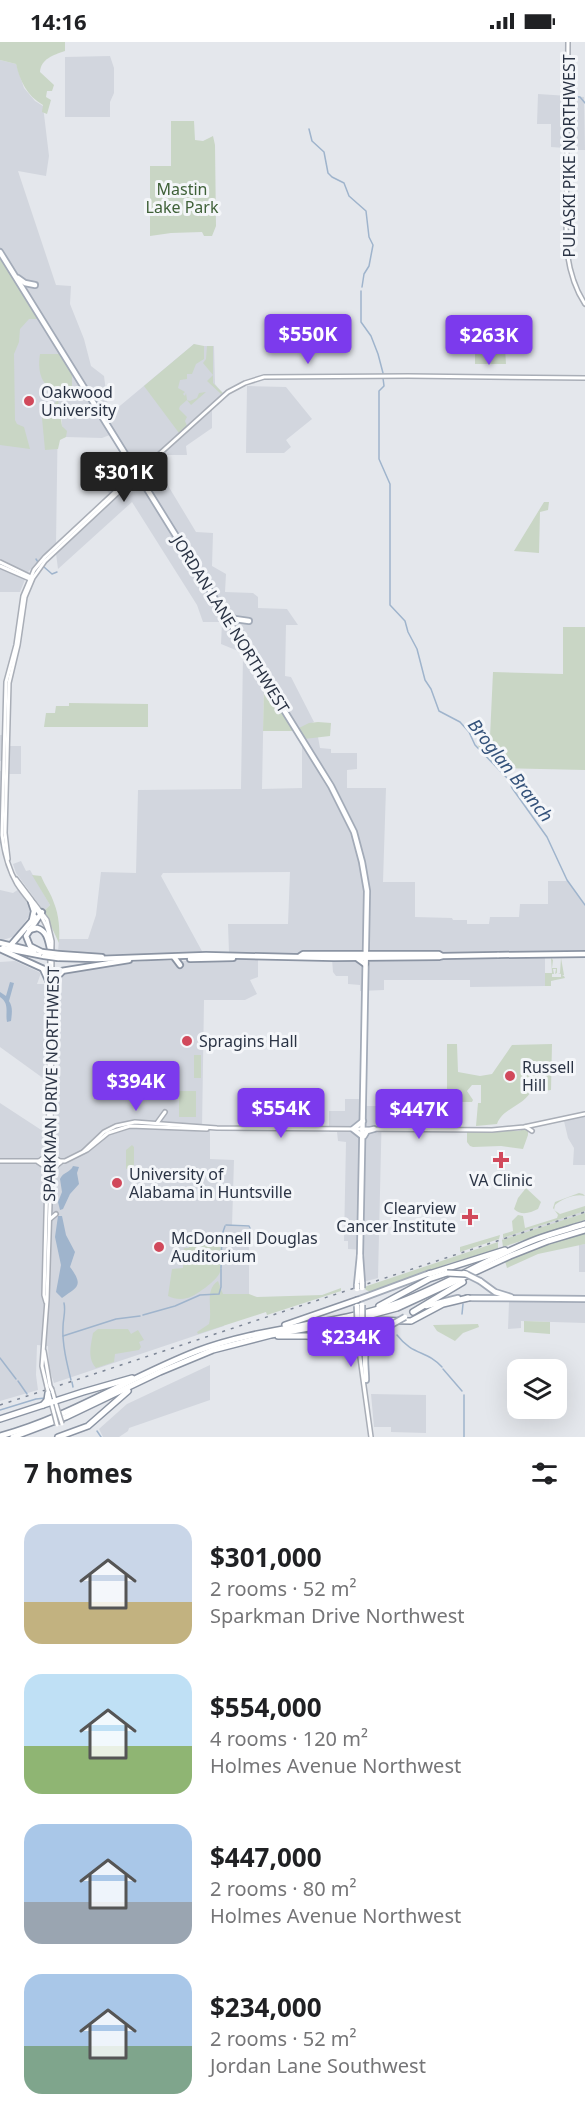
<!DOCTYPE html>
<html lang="en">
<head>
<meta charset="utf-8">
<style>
  :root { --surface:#fff; --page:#f2f2f2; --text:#202124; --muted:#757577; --accent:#7c3aed }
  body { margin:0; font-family:"Noto Sans",sans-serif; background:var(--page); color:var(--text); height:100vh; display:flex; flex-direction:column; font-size:22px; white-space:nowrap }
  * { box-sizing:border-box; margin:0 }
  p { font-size:20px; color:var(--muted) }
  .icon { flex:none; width:33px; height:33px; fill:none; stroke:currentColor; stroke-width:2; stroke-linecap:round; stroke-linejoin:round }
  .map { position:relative; height:1395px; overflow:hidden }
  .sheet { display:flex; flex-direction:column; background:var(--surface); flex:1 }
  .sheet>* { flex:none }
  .fabs { position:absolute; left:507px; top:1317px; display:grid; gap:12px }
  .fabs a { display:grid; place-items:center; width:60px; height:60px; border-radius:12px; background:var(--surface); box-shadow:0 6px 24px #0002; font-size:30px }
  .price { position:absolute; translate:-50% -51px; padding:0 14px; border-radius:6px; background:var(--accent); color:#fff; font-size:20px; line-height:39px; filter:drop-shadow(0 2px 3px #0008) }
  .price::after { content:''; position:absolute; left:50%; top:36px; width:18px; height:14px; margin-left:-9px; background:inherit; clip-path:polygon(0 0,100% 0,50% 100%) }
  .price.on { background:#222; color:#fff }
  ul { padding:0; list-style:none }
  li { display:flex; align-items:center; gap:18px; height:150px; padding:0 24px }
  li span { display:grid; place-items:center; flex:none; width:168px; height:120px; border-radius:18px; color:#555 }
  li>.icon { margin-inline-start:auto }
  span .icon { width:72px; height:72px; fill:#fffc; stroke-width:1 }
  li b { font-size:26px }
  h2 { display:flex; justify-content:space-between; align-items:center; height:72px; padding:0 24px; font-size:26px }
  .status { display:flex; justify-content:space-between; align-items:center; height:42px; padding:0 30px; background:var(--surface); direction:ltr }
  .status svg { height:16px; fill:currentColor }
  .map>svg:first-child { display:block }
</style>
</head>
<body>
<div class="status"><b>14:16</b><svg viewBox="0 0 49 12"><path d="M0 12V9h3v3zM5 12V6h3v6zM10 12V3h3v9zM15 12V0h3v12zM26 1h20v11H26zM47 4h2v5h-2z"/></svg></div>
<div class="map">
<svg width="585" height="1395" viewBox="0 0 585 1395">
  <rect width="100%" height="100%" fill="#e4e7ec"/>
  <g fill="#d2d6de" fill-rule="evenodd">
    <path d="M110,14L114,26V51L110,60V75H65V15Z"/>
    <path d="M0,18L16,22L24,46L35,59L43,64L49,114L46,134L18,129L56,243L71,244L70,262L84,297L91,324L104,334L109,373L194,302L198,304H214L215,342L223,352L212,363V386L186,404L187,413H162V424L158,427L196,490L213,491L212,524L226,532L225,550L253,551L258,555V566L287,567L298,583H286L285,634L291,635L314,680L295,689L266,643H264L262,747L302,746V695H318L320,706L331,707V711H357V727L347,728V746H386L383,840H415V875L452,876L453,878H467V882H489L490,875H519L520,862H548V839H568L585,864V914L545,915V944L470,945V938H384V948L360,949V943L348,942V934H336L333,930L332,917H258V935L250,938L257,952L245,958H204L202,1086L210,1089V1117L234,1118L232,1184L249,1185V1252H223L224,1284L54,1341L49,1326L48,1304L37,1303L36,1333L38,1348L0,1359V1061L55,1097L57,942L60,935L68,931L127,921L147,919H204L203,911L86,913L58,910L59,897H88L96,873L101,830L136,831L138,748L241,747L243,611L221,602L222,580H203L197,563L132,460L58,527L55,503L28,530L20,550H0ZM58,366L61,367L62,384L66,390V395L102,396L115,391L129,412L115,427H93V434L110,452L56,502ZM290,830L288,882H228L229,911H203L161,834L163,831Z"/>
    <path d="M538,52L584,55L585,108H566L565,106L551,105V82H537Z"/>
    <path d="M247,344L286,345L312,377L286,398L291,405L284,411H246Z"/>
    <path d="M0,693H8V704H21V732H3L2,769H0V729H3V719H0Z"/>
    <path d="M21,819L26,829L30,828L50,863L44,869L16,831L13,822Z"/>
    <path d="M19,847L31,865L32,870L15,894L0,899V848L13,851Z"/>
    <path d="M15,919L41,931L37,942H48L47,1039L0,1005V920Z"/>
    <path d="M345,1057H365V1064H382L378,1236L363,1240V1208L348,1207V1199H344L346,1100L338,1099L337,1090H329V1069H345Z"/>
    <path d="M585,1074V1123H573L574,1106L568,1096L564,1079Z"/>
    <path d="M585,1169V1171L502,1198L503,1196Z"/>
    <path d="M585,1202V1230H579V1203Z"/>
    <path d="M513,1258L585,1259V1281L521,1279V1286L508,1287L509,1260Z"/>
    <path d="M210,1323V1358L129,1386L128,1389L119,1395H103L99,1387L127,1362Z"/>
    <path d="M371,1352L426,1353V1391L391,1390V1385H374Z"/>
  </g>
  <g fill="#c9d6c5">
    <path d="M0,0H65V9C53,13 41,17 40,30L54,43L52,49H47L46,55L51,58L47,72L42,70L43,63C27,54 20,39 16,22L0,18Z"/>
    <path d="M171,79H194L195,98L203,99L213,94L215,103L216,184L212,194H204L202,190L171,191L150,194V124H171Z"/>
    <path d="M0,215L34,268L37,277H29L20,287L19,300L14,312L15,378L17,382L24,385L30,407L0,403Z"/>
    <path d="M475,291H504L506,322H475Z"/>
    <path d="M194,302L204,304V317L196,322L192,332H187V337L180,338L178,346L185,350L183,352L185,354L186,351L187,358L190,359L197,356L199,351L206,350L191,363L187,358L180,364L179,367L187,375L185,379L187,384L179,391L144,344Z"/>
    <path d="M207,304H213V341L223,351L221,352L207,339L213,333L203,321L206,317Z"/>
    <path d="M40,312H61L72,330V348C46,355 36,335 40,312Z"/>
    <path d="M58,358L62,384L67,389L66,395L60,398L58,407L45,408L42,376L46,364L53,363Z"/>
    <path d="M544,460H549L548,468L540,470L539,511L514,509Z"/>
    <path d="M563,585H585V728L497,726L478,704L490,695L493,630L563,632Z"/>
    <path d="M264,643H266L295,689H263Z"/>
    <path d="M69,661L148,662V685H44L46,671H55L56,664H69Z"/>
    <path d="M318,680L331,681L330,694L304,697L297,687L309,681Z"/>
    <path d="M32,833L41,834C45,844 51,851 54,861C59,873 60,888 59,901L44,869L50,863Z"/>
    <path d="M551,916L553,918L552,926H557V931L555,932L556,927H553L554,932H552V935H561V932L558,931H560L561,916L564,933L562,934H564L565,936L551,939V944H545V931H552Z"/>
    <path d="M447,1002H457L458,1030L480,1034L492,1032L512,1003L552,1002L551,1048L530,1051C522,1064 502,1067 497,1082L476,1084L478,1061H481V1043H472L467,1049L473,1058L472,1060H447Z"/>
    <rect x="194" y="1013" width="7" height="23"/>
    <rect x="179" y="1049" width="17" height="26"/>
    <path d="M528,1086V1093L523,1107L501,1104L473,1105L470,1104L467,1100V1089H518Z"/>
    <path d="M132,1103L134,1105V1125L126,1127V1108Z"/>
    <path d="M526,1146L541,1160L538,1167C530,1171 521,1174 514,1167L518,1156Z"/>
    <path d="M579,1151L583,1152L585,1154C577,1151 561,1157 555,1163L554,1168L560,1172L585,1164V1169L503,1196V1192L513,1189L512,1179L518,1173L523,1174L525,1186L557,1176L558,1173L553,1166L555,1160Z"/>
    <path d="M585,1171V1178L503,1205L502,1198Z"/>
    <path d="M190,1191H221C221,1203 223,1218 220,1230C218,1238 194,1255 187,1256C181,1258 174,1257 168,1254L172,1227L183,1226L184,1206H189Z"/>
    <path d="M585,1191V1202L538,1212L507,1226L505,1219L546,1202Z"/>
    <path d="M500,1193L499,1197L460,1210V1205Z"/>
    <path d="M498,1200V1207L447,1222L373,1251L366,1248L364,1245Z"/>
    <path d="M218,1239L223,1252H249L257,1255L322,1253L341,1246V1249L267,1273L266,1270L198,1292L197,1290L209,1282C213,1267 204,1248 218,1239Z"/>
    <path d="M524,1279L550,1280V1292L524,1290Z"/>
    <path d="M478,1282L479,1285L463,1291L455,1299L437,1289L433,1283Z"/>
    <path d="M98,1287H128L131,1292L138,1288L144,1298L139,1300L141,1305L139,1308L115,1312L114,1320L96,1326C87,1316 91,1303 93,1291Z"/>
  </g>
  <g fill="#9fb4cc">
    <path d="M10,940L14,941L9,959C13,965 12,971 11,979L7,980C5,970 10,962 0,955V950L6,954Z"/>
    <path d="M73,1124L79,1125L77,1131L79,1142L70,1152L63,1167L60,1168L58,1160L62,1150L60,1137C63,1130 71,1130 73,1124Z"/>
    <path d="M58,1174H62L66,1193L75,1210L70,1225C85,1245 76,1245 62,1256L56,1250L61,1223L55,1195Z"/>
  </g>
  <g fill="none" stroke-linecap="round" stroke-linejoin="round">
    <g stroke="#9fb4cc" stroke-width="1.5">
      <path d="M570,54L580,55L585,61"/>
      <path d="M309,87L312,99L324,110L328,131L332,135L344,141L349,154L366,169L369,195L373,203L369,224L364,232L362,245"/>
      <path d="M361,249V280L371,294L378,312L383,331"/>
      <path d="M383,336L384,344L379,349V417L390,442V563L405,579L408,590L417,607L425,638L431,647L439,669L460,680L469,690L475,703L509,738L512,746L547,795L567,838L585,863"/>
      <path d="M36,517L38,520"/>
      <path d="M44,525L52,532L57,530"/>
      <path d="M226,1183L249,1184L250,1186"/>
      <path d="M221,1226L222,1193L225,1184"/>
      <path d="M64,1261C66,1270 63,1276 63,1285C62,1302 67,1322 71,1338"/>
      <path d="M462,1272L463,1262"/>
      <path d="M143,1273L175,1264L200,1253L219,1252L221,1245V1227"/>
      <path d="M397,1293C413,1314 427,1308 442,1325"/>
      <path d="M63,1294L116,1277L140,1274"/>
      <path d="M0,1316L16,1337"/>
      <path d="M443,1327L462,1349"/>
      <path d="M18,1339L27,1352"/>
      <path d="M72,1340L73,1345"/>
      <path d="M464,1353V1395"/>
      <path d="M0,1368L36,1357L45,1356"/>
      <path d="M97,1389L101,1395"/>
    </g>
    <defs>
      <g id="secondary">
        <path d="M568,0L566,201C568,222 573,244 585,262"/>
        <path d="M156,415L228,350L245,341L264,335L408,334L585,336"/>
        <path d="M0,520L31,535"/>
        <path d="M0,524L30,537"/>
        <path d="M8,817L5,791L9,641L18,603L25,555L33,536L45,519L138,432"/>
        <path d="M16,837L47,878L52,899L51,1128L47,1258L42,1324L47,1345"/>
        <path d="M50,899C48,875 29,861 17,842C9,828 4,810 2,793L6,640L16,603L23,554L34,528L45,515L132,434L157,414"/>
        <path d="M157,1081L165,1070"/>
        <path d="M526,1085L532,1089"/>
        <path d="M84,1109L104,1090L116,1084L135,1080L217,1086L492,1088L524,1085L585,1072"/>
        <path d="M0,1119H65L87,1108L108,1091L130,1084L207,1087"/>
        <path d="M47,1126L38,1120L48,1112"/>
        <path d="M51,1128L61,1120L51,1113"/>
        <path d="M50,1177L56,1172"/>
        <path d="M46,1260L44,1253L49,1058L50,914"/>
        <path d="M363,1297L364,1309"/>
        <path d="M359,1308L371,1395"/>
        <path d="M44,1309L50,1344"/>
        <path d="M52,1348L58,1369"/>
        <path d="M49,1353L54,1371"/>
      </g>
      <g id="primary">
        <path d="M0,210L331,744L354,790L362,820L367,849L360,1213L362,1241"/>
        <path d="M18,236L25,241L35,243"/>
        <path d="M134,424L139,426L146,423"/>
        <path d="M226,572L235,577L249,579"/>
        <path d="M362,1094L353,1087L363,1079"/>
        <path d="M364,1094L367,1089L374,1087"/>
        <path d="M480,1239L495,1250L511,1255"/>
        <path d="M357,1243L360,1213"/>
        <path d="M467,1256L585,1257"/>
        <path d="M357,1258L430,1231"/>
        <path d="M426,1264L458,1256"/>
        <path d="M358,1285V1298L389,1284"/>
        <path d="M366,1338C366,1323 361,1303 374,1293"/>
      </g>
      <g id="trunk">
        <path d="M31,860L34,869L32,878"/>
        <path d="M42,870L26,894L30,904L42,910"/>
        <path d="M29,888L37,886C47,889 48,898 50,907"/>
        <path d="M0,901L34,909"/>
        <path d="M10,904L35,875"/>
        <path d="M3,906L44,914"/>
        <path d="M0,907L46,928L55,930L129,918"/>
        <path d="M59,912L102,915"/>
        <path d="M498,913L585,912"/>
        <path d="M300,914L303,912H439L442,914"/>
        <path d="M174,915L180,923"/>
        <path d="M58,916L96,917L206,913L334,916L439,915L442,914L498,913"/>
        <path d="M190,917L233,916"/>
        <path d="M358,917L365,922"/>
        <path d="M43,927L50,943"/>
        <path d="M52,944L55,937L62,930"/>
      </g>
      <g id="motorway">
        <path d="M429,1232L505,1208"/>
        <path d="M379,1264L429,1237L447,1231"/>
        <path d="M413,1270L463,1240"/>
        <path d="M363,1278L411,1279L443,1262L468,1256"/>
        <path d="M285,1283L357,1258"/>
        <path d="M278,1294H306L358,1298"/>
        <path d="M351,1299L359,1307"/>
        <path d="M43,1363L47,1358L48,1351"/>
        <path d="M0,1377L83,1350L132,1336"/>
        <path d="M0,1394C70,1375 130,1335 197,1309C260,1285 328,1284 392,1263C442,1246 487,1216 537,1197C553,1191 569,1187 585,1182"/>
        <path d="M13,1395L66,1375L160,1330L213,1308L271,1293L352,1278L397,1266L510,1214L548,1199L585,1188"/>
        <path d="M58,1395L88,1384L128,1349"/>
      </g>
    </defs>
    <use href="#secondary" stroke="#a9aeb7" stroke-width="6"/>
    <use href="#primary" stroke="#a3abb8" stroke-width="8"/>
    <use href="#trunk" stroke="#8b94a3" stroke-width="8"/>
    <use href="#motorway" stroke="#8b94a3" stroke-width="8"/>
    <use href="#secondary" stroke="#fff" stroke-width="3"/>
    <use href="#primary" stroke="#fff" stroke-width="4.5"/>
    <use href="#trunk" stroke="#fff" stroke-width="4.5"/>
    <use href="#motorway" stroke="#fff" stroke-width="5"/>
    <path stroke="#7d8696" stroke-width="1.5" stroke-dasharray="3 6" stroke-linecap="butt" d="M0,1363L585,1170"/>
    <defs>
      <g id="secondary-bridge">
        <path d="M50,1344L52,1348"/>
        <path d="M47,1345L48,1349"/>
        <path d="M58,1369L62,1382"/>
        <path d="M54,1371L57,1383"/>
      </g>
      <g id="primary-bridge">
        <path d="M464,1231L480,1239"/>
        <path d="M362,1241V1246"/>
        <path d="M357,1247V1243"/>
        <path d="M357,1264L358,1285"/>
        <path d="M389,1284L405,1275"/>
        <path d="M362,1285V1263"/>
      </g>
      <g id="trunk-bridge">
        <path d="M42,910L59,912"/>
        <path d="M44,914L58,916"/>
      </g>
      <path id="motorway-bridge" d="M447,1231L466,1232"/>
    </defs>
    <use href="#secondary-bridge" stroke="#a9aeb7" stroke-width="6" stroke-linecap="butt"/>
    <use href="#primary-bridge" stroke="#a3abb8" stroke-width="8" stroke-linecap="butt"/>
    <use href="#trunk-bridge" stroke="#8b94a3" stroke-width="8" stroke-linecap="butt"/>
    <use href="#motorway-bridge" stroke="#8b94a3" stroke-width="8" stroke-linecap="butt"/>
    <use href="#secondary-bridge" stroke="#fff" stroke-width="3"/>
    <use href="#primary-bridge" stroke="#fff" stroke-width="4.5"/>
    <use href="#trunk-bridge" stroke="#fff" stroke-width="4.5"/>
    <use href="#motorway-bridge" stroke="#fff" stroke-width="5"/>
  </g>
  <g fill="#d1495b" stroke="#f4f6f9" stroke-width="2">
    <circle cx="29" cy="359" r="6"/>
    <circle cx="187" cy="999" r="6"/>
    <circle cx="510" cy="1034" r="6"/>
    <path d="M498 1109h6v6h6v6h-6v6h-6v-6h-6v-6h6z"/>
    <circle cx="117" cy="1141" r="6"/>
    <path d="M467 1166h6v6h6v6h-6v6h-6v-6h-6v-6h6z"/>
    <circle cx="159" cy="1205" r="6"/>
  </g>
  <g text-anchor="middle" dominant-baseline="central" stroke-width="6" stroke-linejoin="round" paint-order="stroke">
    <g font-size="16" fill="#2b3445" stroke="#f4f6f9">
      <text transform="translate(569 114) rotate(-90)">PULASKI PIKE NORTHWEST</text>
      <text transform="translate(231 582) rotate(58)">JORDAN LANE NORTHWEST</text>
      <text transform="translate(51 1042) rotate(-89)">SPARKMAN DRIVE NORTHWEST</text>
    </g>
    <g font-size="16" fill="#3f6138" stroke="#f4f6f9">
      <text x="182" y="147">Mastin<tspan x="182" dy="18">Lake Park</tspan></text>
    </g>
    <g font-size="16" fill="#2b3445" stroke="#f4f6f9" text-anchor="start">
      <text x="41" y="350">Oakwood<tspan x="41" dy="18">University</tspan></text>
      <text x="199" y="999">Spragins Hall</text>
      <text x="522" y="1025">Russell<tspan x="522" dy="18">Hill</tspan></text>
      <text x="129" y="1132">University of<tspan x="129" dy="18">Alabama in Huntsville</tspan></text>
      <text x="501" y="1138" text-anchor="middle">VA Clinic</text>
      <text x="456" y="1166" text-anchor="end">Clearview<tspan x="456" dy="18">Cancer Institute</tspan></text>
      <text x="171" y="1196">McDonnell Douglas<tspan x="171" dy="18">Auditorium</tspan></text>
    </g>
    <g font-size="18" font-style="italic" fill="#34527a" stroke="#f4f6f9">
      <text transform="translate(511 728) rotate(52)">Broglan Branch</text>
    </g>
  </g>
</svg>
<div class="fabs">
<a><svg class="icon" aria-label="layers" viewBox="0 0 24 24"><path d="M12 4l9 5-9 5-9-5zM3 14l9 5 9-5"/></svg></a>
</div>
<b class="price" style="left:308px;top:323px">$550K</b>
<b class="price" style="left:489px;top:324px">$263K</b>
<b class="price on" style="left:124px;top:461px">$301K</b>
<b class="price" style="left:136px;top:1070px">$394K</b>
<b class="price" style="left:281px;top:1097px">$554K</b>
<b class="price" style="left:419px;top:1098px">$447K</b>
<b class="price" style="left:351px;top:1326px">$234K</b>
</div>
<section class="sheet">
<h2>7 homes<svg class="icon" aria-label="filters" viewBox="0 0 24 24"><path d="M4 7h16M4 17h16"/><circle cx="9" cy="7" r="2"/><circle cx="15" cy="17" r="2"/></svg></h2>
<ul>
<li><span style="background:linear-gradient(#c9d6e8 65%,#c2b280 0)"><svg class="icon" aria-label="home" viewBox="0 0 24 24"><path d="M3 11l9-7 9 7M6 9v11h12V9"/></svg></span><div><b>$301,000</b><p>2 rooms · 52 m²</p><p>Sparkman Drive Northwest</p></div></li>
<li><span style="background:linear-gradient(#bfe0f5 60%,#8fb573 0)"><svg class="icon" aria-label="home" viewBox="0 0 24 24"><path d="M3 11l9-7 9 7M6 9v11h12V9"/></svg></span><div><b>$554,000</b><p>4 rooms · 120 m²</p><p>Holmes Avenue Northwest</p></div></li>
<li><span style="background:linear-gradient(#a9c7e8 65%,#9aa5b1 0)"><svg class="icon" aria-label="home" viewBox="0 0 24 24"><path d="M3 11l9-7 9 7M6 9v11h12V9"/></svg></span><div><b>$447,000</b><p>2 rooms · 80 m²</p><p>Holmes Avenue Northwest</p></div></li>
<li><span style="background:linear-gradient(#a9c7e8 60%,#7fa58c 0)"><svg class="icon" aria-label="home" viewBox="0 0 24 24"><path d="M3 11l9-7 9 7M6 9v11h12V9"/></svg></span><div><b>$234,000</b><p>2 rooms · 52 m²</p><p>Jordan Lane Southwest</p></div></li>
</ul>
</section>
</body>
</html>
